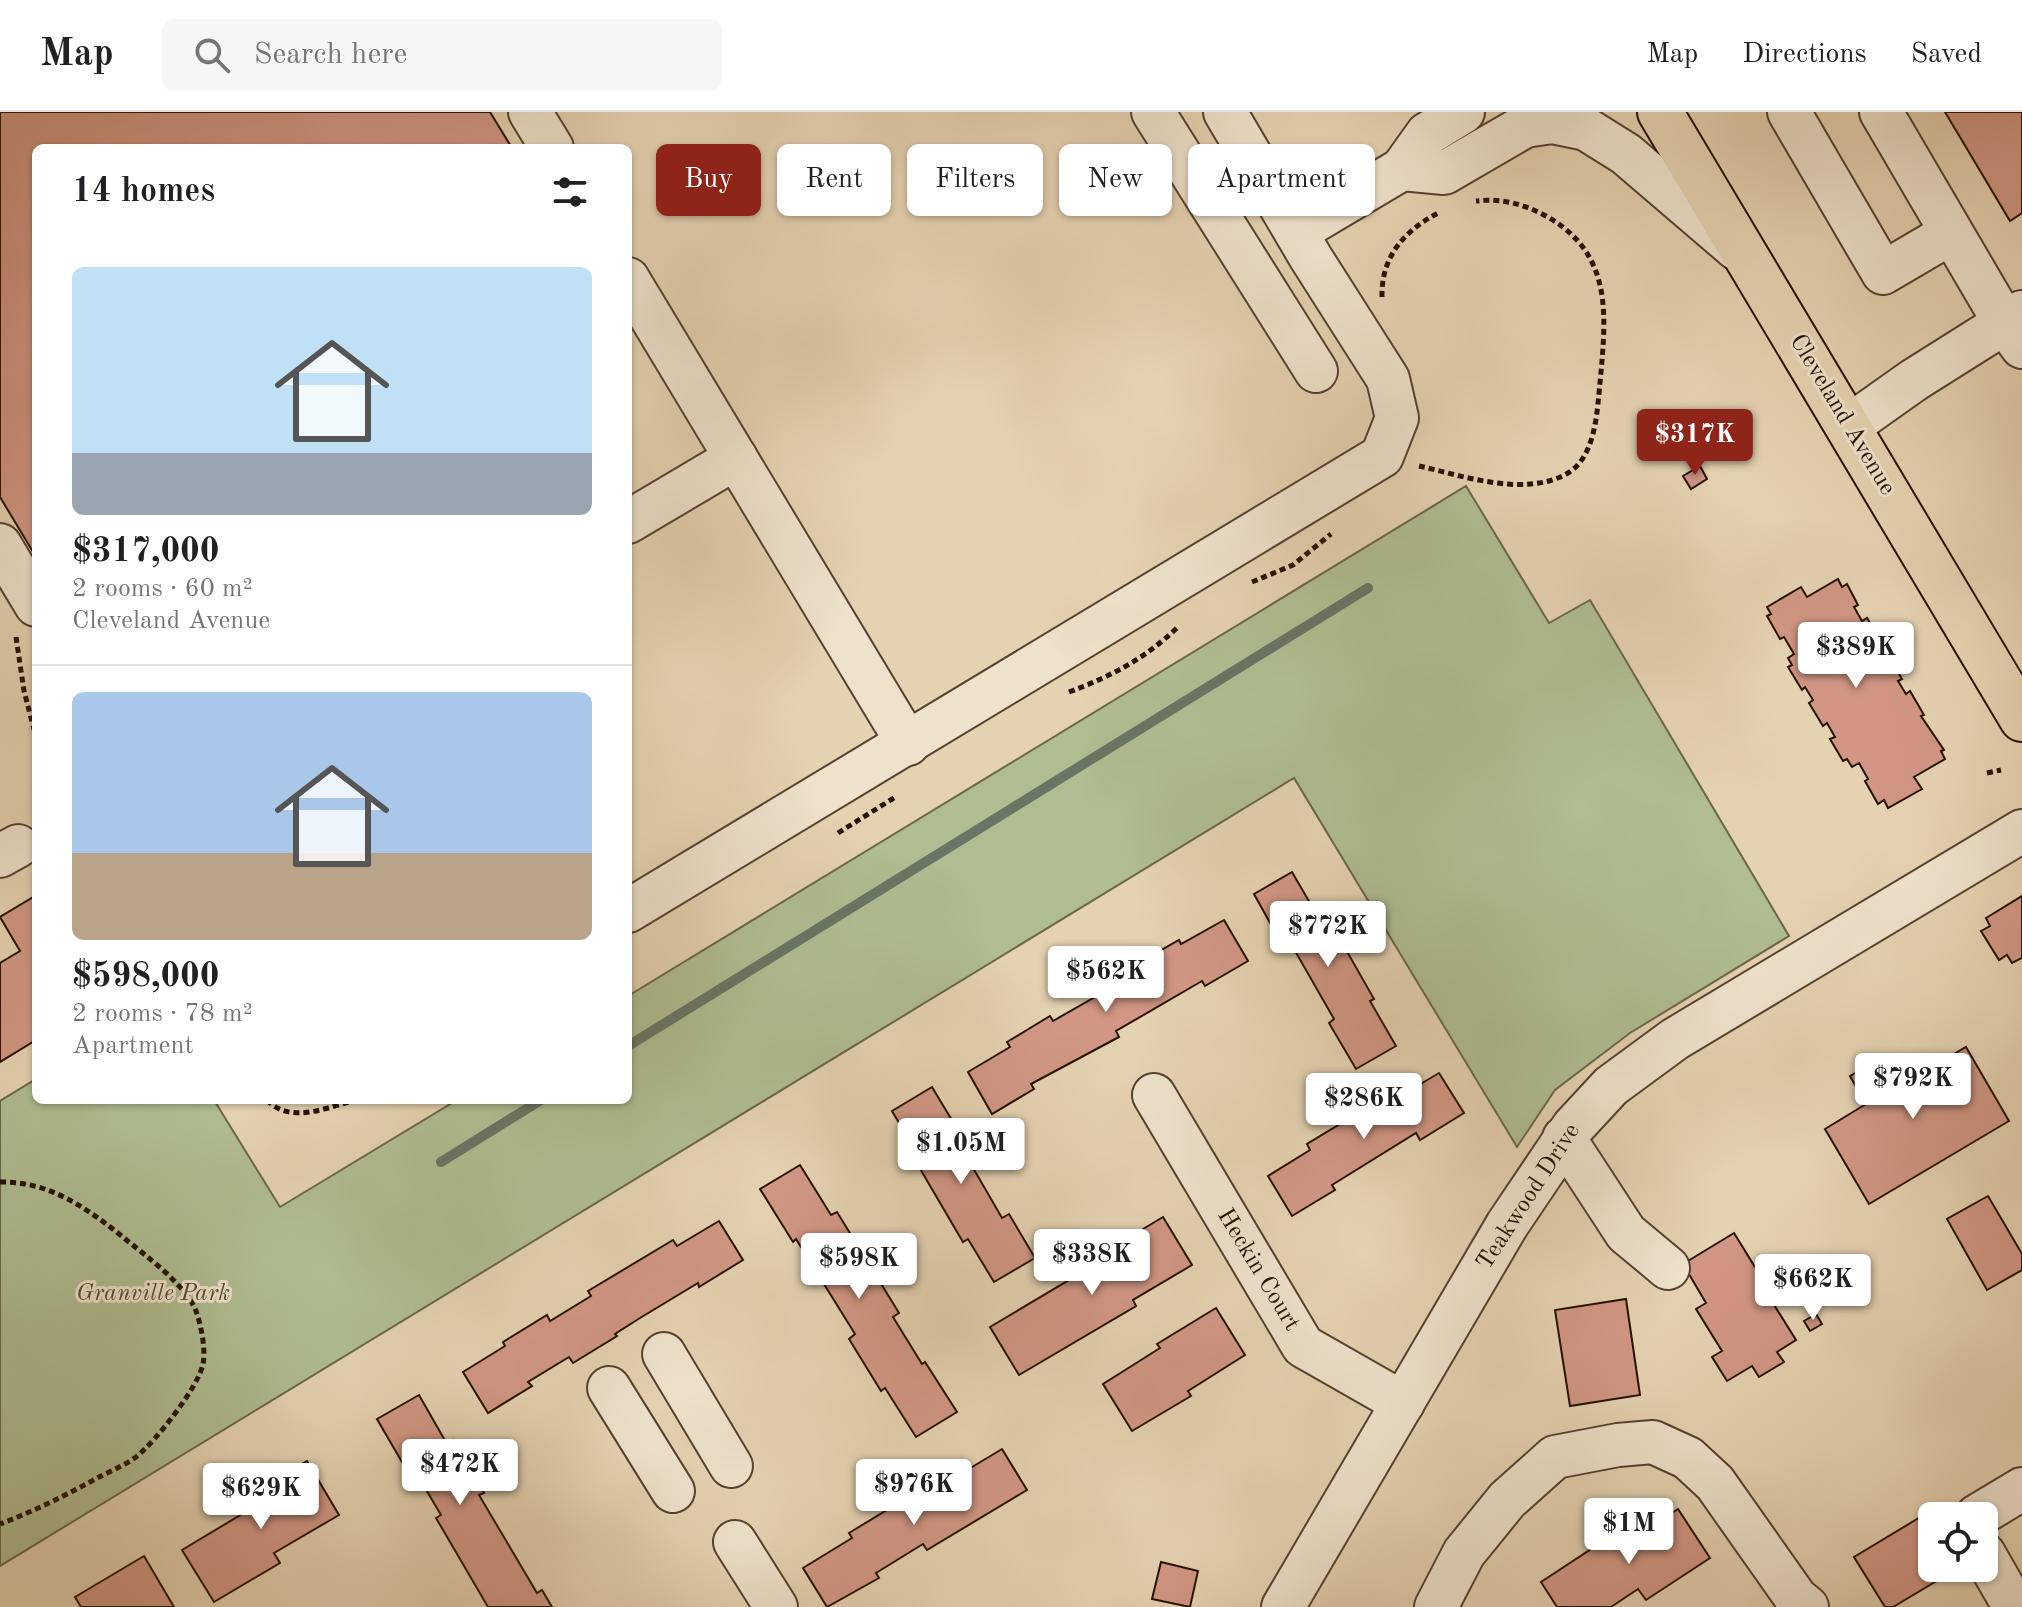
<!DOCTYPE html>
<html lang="en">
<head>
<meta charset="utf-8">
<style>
  :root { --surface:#fff; --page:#f6f6f6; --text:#202124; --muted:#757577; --line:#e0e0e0; --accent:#8f2418 }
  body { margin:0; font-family:"Old Standard TT",serif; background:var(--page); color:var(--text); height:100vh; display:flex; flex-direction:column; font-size:30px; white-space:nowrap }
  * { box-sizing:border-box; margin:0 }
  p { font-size:26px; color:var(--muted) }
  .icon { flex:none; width:44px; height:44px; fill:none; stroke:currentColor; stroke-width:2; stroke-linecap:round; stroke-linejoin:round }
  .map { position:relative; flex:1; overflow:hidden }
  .side { position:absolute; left:32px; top:32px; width:600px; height:960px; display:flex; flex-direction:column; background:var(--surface); border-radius:12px; box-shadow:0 2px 6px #0004 }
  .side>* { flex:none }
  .hud { position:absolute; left:656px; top:32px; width:760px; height:72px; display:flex; gap:16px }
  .buttons { position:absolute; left:1918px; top:1390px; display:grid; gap:16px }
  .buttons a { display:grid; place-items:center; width:80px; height:80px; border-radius:12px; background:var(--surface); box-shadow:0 2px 6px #0004; font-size:40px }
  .price { position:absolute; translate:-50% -68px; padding:0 18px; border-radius:8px; background:#fff; color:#222; font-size:26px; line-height:52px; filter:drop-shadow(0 2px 4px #0008) }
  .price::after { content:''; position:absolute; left:50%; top:48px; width:24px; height:18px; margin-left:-12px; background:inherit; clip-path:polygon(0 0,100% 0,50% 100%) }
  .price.current { background:var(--accent); color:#fff }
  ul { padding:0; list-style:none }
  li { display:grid; align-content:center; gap:16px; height:424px; padding:0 40px }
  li+li { border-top:2px solid var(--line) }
  li span { display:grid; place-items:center; height:248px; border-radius:12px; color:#555 }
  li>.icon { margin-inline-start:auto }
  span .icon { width:144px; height:144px; fill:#fffc; stroke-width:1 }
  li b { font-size:34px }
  h2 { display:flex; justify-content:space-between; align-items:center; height:96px; padding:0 40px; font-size:34px }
  .tag { padding:0 28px; border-radius:12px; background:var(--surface); box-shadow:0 2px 6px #0004; font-size:28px; line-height:72px }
  .tag.current { background:var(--accent); color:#fff }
  header { display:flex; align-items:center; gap:48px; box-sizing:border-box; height:112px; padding:0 40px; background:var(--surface); border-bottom:2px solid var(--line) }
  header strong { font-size:38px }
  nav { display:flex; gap:44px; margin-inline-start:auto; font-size:28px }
  .search { width:560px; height:72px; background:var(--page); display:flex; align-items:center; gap:20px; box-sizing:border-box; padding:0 28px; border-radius:12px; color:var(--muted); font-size:30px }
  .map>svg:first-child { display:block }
</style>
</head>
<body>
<header>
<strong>Map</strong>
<div class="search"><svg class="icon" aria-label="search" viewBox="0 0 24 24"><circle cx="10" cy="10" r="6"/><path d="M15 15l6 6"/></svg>Search here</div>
<nav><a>Map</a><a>Directions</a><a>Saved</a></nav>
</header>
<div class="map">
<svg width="2022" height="1495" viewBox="0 0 2022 1495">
  <rect width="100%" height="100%" fill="#e5d2b1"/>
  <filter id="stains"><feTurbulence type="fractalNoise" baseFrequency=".0025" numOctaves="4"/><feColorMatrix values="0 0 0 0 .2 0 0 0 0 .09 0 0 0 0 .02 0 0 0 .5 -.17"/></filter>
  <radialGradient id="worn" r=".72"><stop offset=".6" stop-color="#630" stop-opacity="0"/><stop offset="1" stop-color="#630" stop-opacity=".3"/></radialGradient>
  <path fill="#afbd91" stroke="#6a674a" stroke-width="2" d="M1466,374L1549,511L1590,488L1789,824L1630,921L1555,978L1517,1035L1294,666L0,1454V989L36,967V988H214L280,1095L457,988H628V884Z"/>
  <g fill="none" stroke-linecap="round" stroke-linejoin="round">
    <g stroke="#697565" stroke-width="10">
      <path d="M628,934L1368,476"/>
      <path d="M441,1050L541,988"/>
    </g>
  </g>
  <g fill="#d19784" stroke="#251102" stroke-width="2">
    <path d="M0,0H490L512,36H36V445L0,385Z"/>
    <path d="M1945,0H2022V101L2010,109Z"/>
    <path d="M1700,354L1707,367L1691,377L1683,364Z"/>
    <path d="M1838,467L1842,475L1847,472L1858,493L1854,495L1862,509L1867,506L1881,530L1877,532L1885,546L1889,544L1902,567L1898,569L1906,582L1910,579L1924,603L1921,604L1944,638L1941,639L1945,647L1914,665L1922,677L1888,696L1884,688L1878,692L1865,669L1868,667L1859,651L1852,655L1847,647L1843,649L1830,627L1835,625L1827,611L1823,614L1809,591L1813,588L1805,575L1802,578L1788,555L1792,553L1788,546L1794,542L1784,525L1780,527L1767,504L1771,502L1767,495L1801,475L1807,485Z"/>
    <path d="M1292,760L1317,803L1324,799L1374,887L1370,889L1396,934L1356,957L1329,911L1334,907L1286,823L1279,827L1254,782Z"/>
    <path d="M35,784L36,928L0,950V851L20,839L0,805Z"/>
    <path d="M2022,784V846L2012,851L2007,843L1999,848L1981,819L1990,814L1986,806Z"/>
    <path d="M1224,808L1248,849L1205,874L1202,869L1116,919L1119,925L1031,972L1034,977L992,1002L968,960L1010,935L1007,930L1050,904L1053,909L1095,885L1091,878L1179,828L1181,832Z"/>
    <path d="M1966,935L2009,1009L1869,1092L1825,1017L1866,992L1850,964L1885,944L1902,973Z"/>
    <path d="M1439,961L1464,1001L1420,1028L1416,1021L1332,1073L1335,1078L1292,1104L1268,1064L1310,1038L1307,1032L1393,980L1397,986Z"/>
    <path d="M932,975L959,1020L954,1023L1002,1106L1009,1102L1035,1146L994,1170L968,1127L963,1130L912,1043L917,1041L892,999Z"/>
    <path d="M800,1053L831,1103L837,1100L899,1201L893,1205L922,1252L925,1250L957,1300L916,1325L885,1276L881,1279L849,1227L855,1222L796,1127L793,1130L760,1077Z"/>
    <path d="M1988,1084L2022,1142V1158L1987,1178L1947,1107Z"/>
    <path d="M1163,1105L1192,1153L1133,1188L1136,1194L1019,1263L990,1215L1106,1146L1103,1141Z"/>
    <path d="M719,1109L743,1148L699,1175L698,1171L640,1206L615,1222L617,1224L573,1251L569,1245L528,1270L532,1274L488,1301L463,1260L505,1234L503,1230L547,1203L550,1209L591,1184L588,1179L673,1128L677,1134Z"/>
    <path d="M1734,1121L1774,1186L1771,1188L1796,1228L1777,1240L1784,1250L1759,1265L1752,1254L1727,1269L1712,1245L1722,1239L1696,1197L1706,1191L1683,1152Z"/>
    <path d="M1626,1187L1640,1283L1570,1294L1555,1198Z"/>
    <path d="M1216,1196L1245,1243L1188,1279L1191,1284L1132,1319L1103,1272L1160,1236L1157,1232Z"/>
    <path d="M1816,1202L1822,1212L1810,1219L1804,1209Z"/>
    <path d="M419,1283L447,1332L453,1328L484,1381L479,1383L537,1481L542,1478L552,1495H488L436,1406L441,1403L412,1354L406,1357L377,1307Z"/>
    <path d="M1002,1337L1027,1378L927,1438L923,1432L876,1461L879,1466L827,1495L803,1456L852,1426L849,1421L900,1390L904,1396Z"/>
    <path d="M307,1349L339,1403L274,1441L280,1451L214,1490L182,1438L247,1399L240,1388Z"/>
    <path d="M1678,1397L1710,1446L1646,1488L1638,1477L1611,1495H1557L1541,1470L1608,1426L1615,1437Z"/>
    <path d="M1922,1404L1932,1420V1456L1955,1458L1893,1495H1885L1854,1445Z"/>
    <path d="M144,1444L174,1495H81L75,1485Z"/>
    <path d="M1161,1450L1198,1459L1190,1495L1152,1487Z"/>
  </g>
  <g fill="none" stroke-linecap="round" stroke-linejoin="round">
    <defs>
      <g id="minor">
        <path d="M530,0L552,36"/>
        <path d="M1153,0L1316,259"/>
        <path d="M1789,0L1883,161L1951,121"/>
        <path d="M1881,0L2004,210L2022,235"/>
        <path d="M1402,57L1444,61L1525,14L1552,10L1586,17L1626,42L1737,137"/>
        <path d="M1296,120L1402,57L1427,22L1463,0"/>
        <path d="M628,167L908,632"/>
        <path d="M1849,314L1914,268L2022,200"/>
        <path d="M628,410L736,346"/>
        <path d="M0,433L36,493"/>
        <path d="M0,744L18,734"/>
        <path d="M628,799L1382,344L1397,306L1388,267L1311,146L1225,0"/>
        <path d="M1154,983L1303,1234L1403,1291"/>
        <path d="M1564,1026L1626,1121L1668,1156"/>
        <path d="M664,1242L731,1354"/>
        <path d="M609,1276L673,1379"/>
        <path d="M1977,1404L2022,1377"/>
        <path d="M735,1430L776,1495"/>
        <path d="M1984,1442L2011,1489"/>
        <path d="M1283,1495L1507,1113L1573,1015L1611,974L1675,927L2022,719"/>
        <path d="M1436,1495L1464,1441L1507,1388L1555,1345L1618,1333L1653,1330L1688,1346L1715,1371L1796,1486L1807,1495"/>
      </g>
      <path id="major" d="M1660,0L2022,607"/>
    </defs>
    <use href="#minor" stroke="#55412e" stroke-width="46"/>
    <use href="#major" stroke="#251102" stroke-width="48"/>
    <g stroke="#251102" stroke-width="5" stroke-dasharray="6 4" stroke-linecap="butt">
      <path d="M1382,185C1381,144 1405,118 1440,100"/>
      <path d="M1419,354C1464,364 1525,386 1568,361C1596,344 1597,299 1600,271C1606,204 1614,142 1546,104C1524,92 1501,86 1476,89"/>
      <path d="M1252,470L1293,453L1331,422"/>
      <path d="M16,525L24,579L36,625"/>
      <path d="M1069,580C1112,564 1146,546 1179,514"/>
      <path d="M1987,661L2001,658"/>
      <path d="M838,721L897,684"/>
      <path d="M267,988C290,1013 328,995 356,988"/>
      <path d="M0,1070C49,1069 87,1096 124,1126C146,1144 185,1172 196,1199C201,1213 206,1237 203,1252C198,1276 155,1330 136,1345C125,1353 111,1359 99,1365C67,1383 34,1399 0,1412"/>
    </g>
    <use href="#minor" stroke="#eee2cc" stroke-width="42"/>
    <use href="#major" stroke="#e5d2b1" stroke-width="44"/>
  </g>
  <g text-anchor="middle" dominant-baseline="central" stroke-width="6" stroke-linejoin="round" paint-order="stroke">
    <g font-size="24" fill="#251102" stroke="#eee2cc">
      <text transform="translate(1842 303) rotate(59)">Cleveland Avenue</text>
      <text transform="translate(1529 1085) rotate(-57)">Teakwood Drive</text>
      <text transform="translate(1258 1158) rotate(59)">Heckin Court</text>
    </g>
    <g font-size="24" font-style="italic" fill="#554d34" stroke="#eee2cc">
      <text x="153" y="1182">Granville Park</text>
    </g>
  </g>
  <rect width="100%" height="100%" filter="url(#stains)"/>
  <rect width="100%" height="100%" fill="url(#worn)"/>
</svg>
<div class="buttons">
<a><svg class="icon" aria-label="locate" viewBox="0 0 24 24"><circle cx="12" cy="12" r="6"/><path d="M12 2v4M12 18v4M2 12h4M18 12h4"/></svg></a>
</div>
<b class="price current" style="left:1695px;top:365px">$317K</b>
<b class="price" style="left:1856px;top:578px">$389K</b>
<b class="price" style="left:1328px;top:857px">$772K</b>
<b class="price" style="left:1106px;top:902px">$562K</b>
<b class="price" style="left:1913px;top:1009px">$792K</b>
<b class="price" style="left:1364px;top:1029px">$286K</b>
<b class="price" style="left:961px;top:1074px">$1.05M</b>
<b class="price" style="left:1092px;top:1185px">$338K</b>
<b class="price" style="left:859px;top:1189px">$598K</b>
<b class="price" style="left:1813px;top:1210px">$662K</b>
<b class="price" style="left:460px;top:1395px">$472K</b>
<b class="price" style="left:914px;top:1415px">$976K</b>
<b class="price" style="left:261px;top:1419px">$629K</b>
<b class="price" style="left:1629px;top:1454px">$1M</b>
<div class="hud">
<a class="tag current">Buy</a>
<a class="tag">Rent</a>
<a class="tag">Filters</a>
<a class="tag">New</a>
<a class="tag">Apartment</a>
</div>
<section class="side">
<h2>14 homes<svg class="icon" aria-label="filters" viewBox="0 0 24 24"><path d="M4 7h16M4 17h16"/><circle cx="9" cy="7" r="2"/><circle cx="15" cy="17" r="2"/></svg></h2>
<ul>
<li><span style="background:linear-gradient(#bfe0f5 75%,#9aa5b1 0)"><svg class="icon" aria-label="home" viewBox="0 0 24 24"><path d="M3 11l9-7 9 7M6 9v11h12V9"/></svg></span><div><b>$317,000</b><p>2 rooms · 60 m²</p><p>Cleveland Avenue</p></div></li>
<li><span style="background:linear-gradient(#a9c7e8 65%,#b9a48a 0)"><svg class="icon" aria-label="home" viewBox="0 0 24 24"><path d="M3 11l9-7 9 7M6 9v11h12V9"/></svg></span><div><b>$598,000</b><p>2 rooms · 78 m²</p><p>Apartment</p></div></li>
</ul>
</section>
</div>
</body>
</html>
